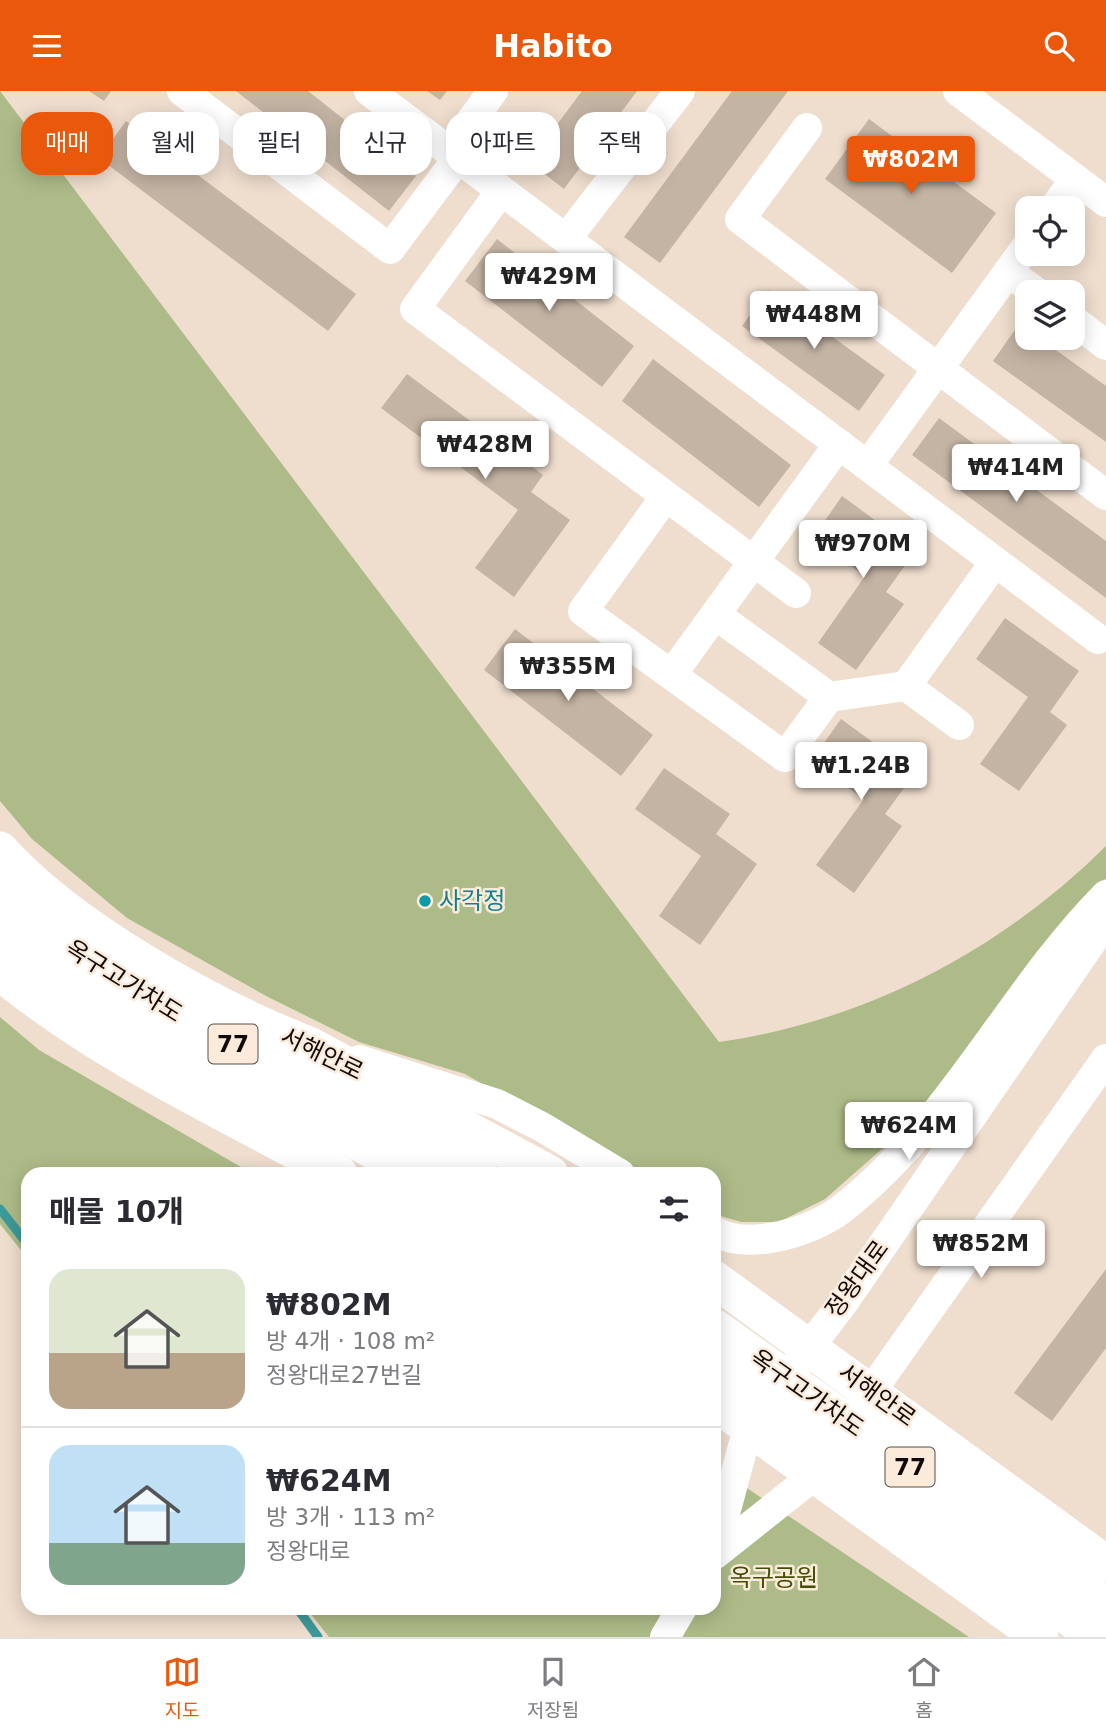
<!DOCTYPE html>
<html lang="ko">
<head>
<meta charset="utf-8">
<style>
  :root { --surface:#fff; --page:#f2f2f3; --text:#2b2b33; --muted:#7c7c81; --line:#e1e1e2; --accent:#ea580c }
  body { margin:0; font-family:"DejaVu Sans","Noto Sans KR",sans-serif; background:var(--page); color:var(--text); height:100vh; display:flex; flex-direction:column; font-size:26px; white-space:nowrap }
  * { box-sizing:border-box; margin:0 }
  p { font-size:23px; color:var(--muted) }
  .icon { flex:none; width:38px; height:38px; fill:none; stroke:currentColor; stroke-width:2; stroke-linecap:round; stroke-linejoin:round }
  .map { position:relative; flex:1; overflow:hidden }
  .side { position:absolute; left:21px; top:1076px; width:700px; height:448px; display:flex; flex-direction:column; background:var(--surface); border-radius:21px; box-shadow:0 4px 18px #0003 }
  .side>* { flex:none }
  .hud { position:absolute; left:21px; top:21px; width:700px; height:63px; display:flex; gap:14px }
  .fabs { position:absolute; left:1015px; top:105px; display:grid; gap:14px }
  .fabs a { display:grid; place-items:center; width:70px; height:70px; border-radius:14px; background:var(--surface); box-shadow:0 4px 18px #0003; font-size:35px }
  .price { position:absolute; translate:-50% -60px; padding:0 16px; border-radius:7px; background:#fff; color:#222; font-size:23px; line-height:46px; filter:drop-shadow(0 2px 4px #0008) }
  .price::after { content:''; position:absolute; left:50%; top:42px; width:21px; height:16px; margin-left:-10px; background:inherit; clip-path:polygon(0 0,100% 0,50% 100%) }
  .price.current { background:var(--accent); color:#fff }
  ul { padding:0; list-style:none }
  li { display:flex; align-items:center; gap:21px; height:175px; padding:0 28px }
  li+li { border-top:2px solid var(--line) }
  li span { display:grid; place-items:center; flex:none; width:196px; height:140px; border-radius:21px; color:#555 }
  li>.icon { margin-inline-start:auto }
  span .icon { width:84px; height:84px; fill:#fffc; stroke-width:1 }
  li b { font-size:30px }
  h2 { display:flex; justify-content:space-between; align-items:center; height:84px; padding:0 28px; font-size:30px }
  .pill { padding:0 24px; border-radius:21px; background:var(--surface); box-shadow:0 4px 18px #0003; font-size:24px; line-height:63px }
  .pill.current { background:var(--accent); color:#fff }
  header { display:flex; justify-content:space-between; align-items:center; height:91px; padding:0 28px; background:var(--accent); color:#fff; font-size:32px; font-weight:800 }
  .menu { display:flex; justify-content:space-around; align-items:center; height:98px; border-top:2px solid var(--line); background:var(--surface); font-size:19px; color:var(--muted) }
  .menu a { display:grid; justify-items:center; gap:4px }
  .menu .current { color:var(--accent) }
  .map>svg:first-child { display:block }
</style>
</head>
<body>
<header><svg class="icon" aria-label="menu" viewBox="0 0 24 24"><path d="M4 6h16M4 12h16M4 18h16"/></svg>Habito<svg class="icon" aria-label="search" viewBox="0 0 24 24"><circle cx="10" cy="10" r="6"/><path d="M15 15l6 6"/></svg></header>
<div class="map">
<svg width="1106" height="1546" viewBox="0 0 1106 1546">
  <rect width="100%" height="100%" fill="#efdece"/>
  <g fill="#adbb88">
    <path d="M0,0L719,951C866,930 1000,860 1106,755V787L1066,833L949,984L891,1050L825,1108L779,1131H741L714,1123V1083H641L465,983L359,951L268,906L127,827L32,748L0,710Z"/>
    <path d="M0,926L39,959L253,1083H28V1168L0,1133Z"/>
    <path d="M714,1375L969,1546H329L306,1517H714Z"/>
  </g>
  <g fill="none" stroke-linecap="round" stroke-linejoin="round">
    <g stroke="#3d9a9a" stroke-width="9">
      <path d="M0,1118L28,1154"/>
      <path d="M297,1517L318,1546"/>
    </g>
  </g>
  <g fill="#c4b4a4">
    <path d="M89,0H111L104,10Z"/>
    <path d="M236,0H308L416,85L389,120Z"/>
    <path d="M427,0H447L440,9Z"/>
    <path d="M582,0H637L564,98L529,71Z"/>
    <path d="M732,0H788L660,172L624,146Z"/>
    <path d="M869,28L996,122L952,182L825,88Z"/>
    <path d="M126,30L356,203L328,240L99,67Z"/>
    <path d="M497,148L634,255L602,296L465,190Z"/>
    <path d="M768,199L885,284L859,320L742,235Z"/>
    <path d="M1019,233L1027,239V247H1039L1106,295V351L993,270Z"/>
    <path d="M653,268L791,374L759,416L622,310Z"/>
    <path d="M407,283L543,384L531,401L570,429L514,506L475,477L518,419L381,317Z"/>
    <path d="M939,327L1106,450V507L912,364Z"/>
    <path d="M842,405L916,459L886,501L904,513L856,579L818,552L865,485L813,447Z"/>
    <path d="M1005,527L1079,580L1050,621L1067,634L1019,700L980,673L1028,606L976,568Z"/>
    <path d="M515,538L653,644L621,685L484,579Z"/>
    <path d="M841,628L915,682L885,723L902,735L854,802L816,774L864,708L811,670Z"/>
    <path d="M664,677L730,723L716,743L757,773L700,854L659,825L701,765L635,718Z"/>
    <path d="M1106,1178V1257L1052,1330L1014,1302Z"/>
  </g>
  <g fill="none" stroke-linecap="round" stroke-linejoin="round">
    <g stroke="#fff" stroke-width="30">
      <path d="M182,0L390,158L458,67"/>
      <path d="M369,0L1098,548"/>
      <path d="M958,0L1106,111"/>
      <path d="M807,37L740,128L1106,404"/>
      <path d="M449,60L493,0"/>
      <path d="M501,100L415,218L796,502"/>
      <path d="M1054,117L1075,88"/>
      <path d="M566,148L680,0"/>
      <path d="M1008,181L1036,201"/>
      <path d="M1073,229L1106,254"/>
      <path d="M868,374L1027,155"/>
      <path d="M666,405L583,520L785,666L829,606"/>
      <path d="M716,524L829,606L906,595L995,471"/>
      <path d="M672,583L839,353"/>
      <path d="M906,595L959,634"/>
      <path d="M359,969L497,1013L542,1036L620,1083"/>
      <path d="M714,1140C748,1161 814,1140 843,1117C951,1032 1011,900 1106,804"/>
      <path d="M858,1319L1106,968"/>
      <path d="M714,1463L748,1337L843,1212L1106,830"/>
      <path d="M714,1464L816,1383L827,1366"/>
      <path d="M665,1546L682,1517"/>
    </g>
    <g stroke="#fff" stroke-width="37">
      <path d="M0,759C70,837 211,916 309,954L550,1083"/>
      <path d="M0,802C134,928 322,991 479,1083"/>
      <path d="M0,843L79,903L179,960L420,1083"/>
      <path d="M0,881C101,964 224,1021 339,1083"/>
      <path d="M714,1188L1106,1473"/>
      <path d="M714,1236L1106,1515"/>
      <path d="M714,1273L1097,1546"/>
      <path d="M714,1311L1040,1546"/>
    </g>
  </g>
  <circle fill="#0f9aa8" stroke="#fcebdb" stroke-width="2.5" cx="425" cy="810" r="7"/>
  <g text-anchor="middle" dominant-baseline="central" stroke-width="5" stroke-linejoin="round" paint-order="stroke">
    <g fill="#fcebdb" stroke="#574e46" stroke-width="2">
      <rect x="208.5" y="933.5" width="49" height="39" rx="5"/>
      <rect x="885.5" y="1356.5" width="49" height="39" rx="5"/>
    </g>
    <g font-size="23" font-weight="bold" fill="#100a06">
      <text x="233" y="953">77</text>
      <text x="910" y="1376">77</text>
    </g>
    <g font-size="24" fill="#0d838f" stroke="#fcebdb" text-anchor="start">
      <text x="439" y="810">사각정</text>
    </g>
    <g font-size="24" fill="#100a06" stroke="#fcebdb">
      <text transform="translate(124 890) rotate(32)">옥구고가차도</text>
      <text transform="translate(322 963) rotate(26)">서해안로</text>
      <text transform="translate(857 1188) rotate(-54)">정왕대로</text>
      <text transform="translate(807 1302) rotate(35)">옥구고가차도</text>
      <text transform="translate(877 1304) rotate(36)">서해안로</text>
    </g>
    <g font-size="24" fill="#424f04" stroke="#fcebdb">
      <text x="774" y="1487">옥구공원</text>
    </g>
  </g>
</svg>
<div class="fabs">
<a><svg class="icon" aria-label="locate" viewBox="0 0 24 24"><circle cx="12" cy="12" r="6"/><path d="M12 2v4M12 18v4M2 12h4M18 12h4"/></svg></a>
<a><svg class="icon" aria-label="layers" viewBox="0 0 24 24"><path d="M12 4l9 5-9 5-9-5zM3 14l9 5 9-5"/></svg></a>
</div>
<b class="price current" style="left:911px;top:105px">₩802M</b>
<b class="price" style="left:549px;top:222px">₩429M</b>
<b class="price" style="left:814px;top:260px">₩448M</b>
<b class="price" style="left:485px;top:390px">₩428M</b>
<b class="price" style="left:1016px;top:413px">₩414M</b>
<b class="price" style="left:863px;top:489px">₩970M</b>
<b class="price" style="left:568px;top:612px">₩355M</b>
<b class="price" style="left:861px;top:711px">₩1.24B</b>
<b class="price" style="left:909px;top:1071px">₩624M</b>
<b class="price" style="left:981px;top:1189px">₩852M</b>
<div class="hud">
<a class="pill current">매매</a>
<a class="pill">월세</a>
<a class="pill">필터</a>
<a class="pill">신규</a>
<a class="pill">아파트</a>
<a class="pill">주택</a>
</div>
<section class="side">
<h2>매물 10개<svg class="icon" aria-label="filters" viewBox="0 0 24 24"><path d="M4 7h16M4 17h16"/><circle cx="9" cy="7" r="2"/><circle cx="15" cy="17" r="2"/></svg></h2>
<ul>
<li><span style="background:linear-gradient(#dfe7d0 60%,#b9a48a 0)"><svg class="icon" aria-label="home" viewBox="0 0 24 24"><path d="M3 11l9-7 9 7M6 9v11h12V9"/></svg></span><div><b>₩802M</b><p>방 4개 · 108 m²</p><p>정왕대로27번길</p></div></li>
<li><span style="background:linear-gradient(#bfe0f5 70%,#7fa58c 0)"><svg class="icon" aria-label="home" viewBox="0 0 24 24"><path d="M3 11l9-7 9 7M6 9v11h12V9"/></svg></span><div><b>₩624M</b><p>방 3개 · 113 m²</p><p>정왕대로</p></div></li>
</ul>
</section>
</div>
<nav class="menu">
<a class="current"><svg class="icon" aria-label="map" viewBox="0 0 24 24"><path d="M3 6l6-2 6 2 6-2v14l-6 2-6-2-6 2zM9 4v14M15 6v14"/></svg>지도</a>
<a><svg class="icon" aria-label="saved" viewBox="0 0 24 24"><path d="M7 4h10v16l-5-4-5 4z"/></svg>저장됨</a>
<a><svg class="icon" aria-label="home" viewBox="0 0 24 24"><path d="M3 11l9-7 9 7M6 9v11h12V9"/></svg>홈</a>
</nav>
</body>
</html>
